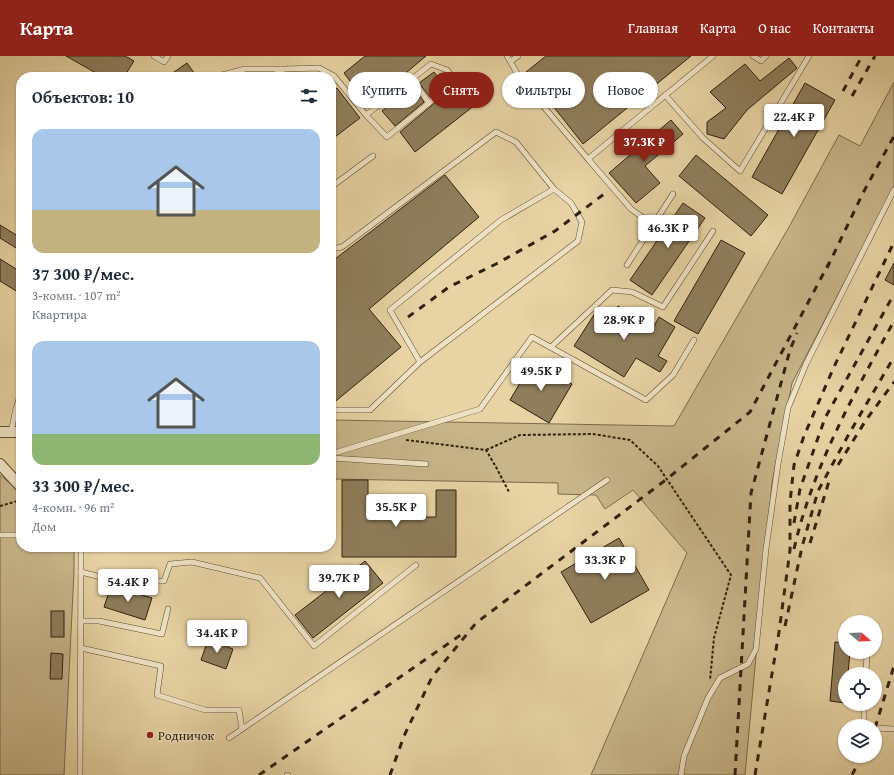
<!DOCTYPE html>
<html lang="ru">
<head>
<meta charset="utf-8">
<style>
  :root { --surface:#fff; --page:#f2f2f3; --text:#1f2937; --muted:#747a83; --accent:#8f2418 }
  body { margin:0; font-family:"Gentium Book Plus",serif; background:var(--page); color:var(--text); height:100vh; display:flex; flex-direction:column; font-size:15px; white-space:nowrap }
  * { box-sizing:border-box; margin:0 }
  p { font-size:13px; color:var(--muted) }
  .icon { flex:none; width:22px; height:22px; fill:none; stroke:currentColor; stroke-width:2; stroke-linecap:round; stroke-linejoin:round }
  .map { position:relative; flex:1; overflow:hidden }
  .details { position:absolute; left:16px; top:16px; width:320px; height:480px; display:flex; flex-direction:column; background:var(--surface); border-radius:16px; box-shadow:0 1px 3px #0004 }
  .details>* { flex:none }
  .banner { position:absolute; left:348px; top:16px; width:380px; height:36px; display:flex; gap:8px }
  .needle { width:26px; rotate:109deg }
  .buttons { position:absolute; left:838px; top:559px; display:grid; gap:8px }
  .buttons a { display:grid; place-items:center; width:44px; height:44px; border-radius:50%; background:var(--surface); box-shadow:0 1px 3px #0004; font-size:20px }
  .price { position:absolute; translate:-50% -34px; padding:0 9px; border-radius:4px; background:#fff; color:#222; font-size:13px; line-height:26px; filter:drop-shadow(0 1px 2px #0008) }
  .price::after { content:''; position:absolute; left:50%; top:24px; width:12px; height:9px; margin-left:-6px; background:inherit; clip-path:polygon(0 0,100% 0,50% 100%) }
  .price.on { background:var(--accent); color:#fff }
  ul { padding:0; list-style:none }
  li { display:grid; align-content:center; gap:8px; height:212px; padding:0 16px }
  li span { display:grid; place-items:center; height:124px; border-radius:12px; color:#555 }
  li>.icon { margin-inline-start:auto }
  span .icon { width:72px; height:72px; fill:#fffc; stroke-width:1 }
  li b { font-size:17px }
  h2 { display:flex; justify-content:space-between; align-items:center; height:48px; padding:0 16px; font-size:17px }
  .pill { padding:0 14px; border-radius:18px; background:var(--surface); box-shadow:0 1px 3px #0004; font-size:14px; line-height:36px }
  .pill.on { background:var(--accent); color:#fff }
  header { display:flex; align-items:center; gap:24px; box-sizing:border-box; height:56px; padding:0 20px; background:var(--accent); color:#fff }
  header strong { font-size:19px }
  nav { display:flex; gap:22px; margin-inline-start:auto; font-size:14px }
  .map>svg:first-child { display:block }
</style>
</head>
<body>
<header>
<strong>Карта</strong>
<nav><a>Главная</a><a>Карта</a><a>О нас</a><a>Контакты</a></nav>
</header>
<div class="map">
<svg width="894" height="719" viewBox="0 0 894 719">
  <rect width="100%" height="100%" fill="#e7d3a4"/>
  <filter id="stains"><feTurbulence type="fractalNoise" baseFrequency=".005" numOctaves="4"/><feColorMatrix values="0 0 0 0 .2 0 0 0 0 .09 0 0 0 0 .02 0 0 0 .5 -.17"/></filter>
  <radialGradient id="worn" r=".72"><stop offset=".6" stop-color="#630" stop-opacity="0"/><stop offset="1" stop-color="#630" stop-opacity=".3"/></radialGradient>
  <g fill="#c8b58a" stroke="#7c6b4c">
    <path d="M894,26V131L792,327L772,427L745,719H591L687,497L633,434L605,453L596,439L558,438V427L331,423V364L674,370L789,171L839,79L860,90Z"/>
    <path d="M0,419L21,436V491H74V516L64,719H0Z"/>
  </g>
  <g fill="#8f7e5c" stroke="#30210e">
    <path d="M66,0H125L134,5L124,21H103Z"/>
    <path d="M365,0H426L368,49L344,17Z"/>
    <path d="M546,0H691L583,88L526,16Z"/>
    <path d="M789,2L797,12L796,13L747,54L724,83L707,78V66L726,52L710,36L745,8L760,25Z"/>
    <path d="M187,7L197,21H167Z"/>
    <path d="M434,16L444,30L430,41L419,27Z"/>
    <path d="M475,20L489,38L415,96L400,76L448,36L450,39Z"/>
    <path d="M805,27L835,44L782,138L752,121Z"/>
    <path d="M413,31L424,46L395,70L382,55Z"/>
    <path d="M337,32L360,62L331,84V37Z"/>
    <path d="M671,64L683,78L645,110L660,127L636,147L609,117Z"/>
    <path d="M696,99L768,159L751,180L679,120Z"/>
    <path d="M445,119L479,161L369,253L401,291L331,349V202L335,203Z"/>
    <path d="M683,147L705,162L652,239L630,224Z"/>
    <path d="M0,169L21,182V195L0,182Z"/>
    <path d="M721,184L745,197L698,278L674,265Z"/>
    <path d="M0,203L21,216V238L0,225Z"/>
    <path d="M894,207V229L885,224Z"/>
    <path d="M618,250L653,272L659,261L675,271L658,300L667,305L660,316L636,302L624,321L574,290L597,254L611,262Z"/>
    <path d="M533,305L572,328L549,367L510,344Z"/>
    <path d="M342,424H368V461H436V434H456V501H342Z"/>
    <path d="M619,482L649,534L591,567L561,516Z"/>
    <path d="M365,505L383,527L313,582L295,559Z"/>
    <path d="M111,530L152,542L145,564L104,551Z"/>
    <rect x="51" y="555" width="13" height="26"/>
    <path d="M208,584L233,593L226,613L201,604Z"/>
    <path d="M835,586L845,587V596H850L848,618H845V647L830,645Z"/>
    <path d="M51,597L63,598L62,623H50Z"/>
  </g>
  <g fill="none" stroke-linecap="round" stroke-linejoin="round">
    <defs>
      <g id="lane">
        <path d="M154,0L164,6L168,0"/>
        <path d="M507,0L521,24L588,103L713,0"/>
        <path d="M753,0L761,5L766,0"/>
        <path d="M511,5L518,0"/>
        <path d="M214,21L245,13H282"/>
        <path d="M271,21L284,13L319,12L334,20L366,59L387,81L456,25L447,14L431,8L366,59"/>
        <path d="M412,23L429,47"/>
        <path d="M665,39L703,82L740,115L809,0"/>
        <path d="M588,103L631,153L653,169"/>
        <path d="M331,131L373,100"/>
        <path d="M331,193L342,191L496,76L516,86L554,133"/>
        <path d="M627,209L673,138"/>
        <path d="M551,291L612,234L632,236L663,251L713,175"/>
        <path d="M331,354H370L420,306L578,185L582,166L571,147L554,133L501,164L390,254L420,306"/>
        <path d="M11,376L16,352L21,337"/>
        <path d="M331,398L480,353L532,281L646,344L673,319L694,284"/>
        <path d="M331,402L426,408"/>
        <path d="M0,479H21"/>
        <path d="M81,516L121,526L164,525L170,508L192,506L260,522L314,590L416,509"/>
        <path d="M81,565H99L162,578L168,553"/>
        <path d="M81,592L161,610L157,639L205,654H239L242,673"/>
        <path d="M866,618L867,596"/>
        <path d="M864,670V648"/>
        <path d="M875,672L894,673"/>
        <path d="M229,682L607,424"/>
        <path d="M80,719L81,491"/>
        <path d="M287,719H288"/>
        <path d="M681,719L684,700L708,642L720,622L748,608L756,593L766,493L778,408L788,352L806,308L894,134"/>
      </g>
      <g id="street">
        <path d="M0,376H21"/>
        <path d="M0,408L21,431"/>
      </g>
    </defs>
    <use href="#lane" stroke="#5e4e34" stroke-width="6"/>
    <use href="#street" stroke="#5e4e34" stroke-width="12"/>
    <g stroke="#30210e" stroke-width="2" stroke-dasharray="3 2" stroke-linecap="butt">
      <path d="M406,384L486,394L496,411L509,436"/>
      <path d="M486,394L520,379L593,378L630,384L658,410L731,519L714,582L710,624"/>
      <path d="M0,450L21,444"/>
    </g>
    <use href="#lane" stroke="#efe2c4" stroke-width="5"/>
    <use href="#street" stroke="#efe2c4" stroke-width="10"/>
    <g stroke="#30210e" stroke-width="3" stroke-dasharray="7 7" stroke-linecap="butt">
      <path d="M843,35L862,0"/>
      <path d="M852,40L875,0"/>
      <path d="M827,212L863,137L894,80"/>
      <path d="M408,261L449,231L496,208L555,175L608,135"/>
      <path d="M838,409L866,364L894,326"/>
      <path d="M794,467L800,433L825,362L894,238"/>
      <path d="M810,487L830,422"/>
      <path d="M794,493C813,410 854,338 894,265"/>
      <path d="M785,570L802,491L818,435L850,376L894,301"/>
      <path d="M875,672L894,610"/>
      <path d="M259,719L465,576"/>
      <path d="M390,719L404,680L432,621L476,567L663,426L750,356L829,207"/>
      <path d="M735,719L751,437L790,294L797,277"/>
      <path d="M755,719L779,576L790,494V446L794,409L804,380L833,313L894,186"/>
      <path d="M852,719L862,700"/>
    </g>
  </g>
  <circle fill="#8f2418" stroke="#efe2c4" stroke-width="1.5" cx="150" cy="679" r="4"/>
  <g text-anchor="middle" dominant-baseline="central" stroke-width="3" stroke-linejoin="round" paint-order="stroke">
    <g font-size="13" fill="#30210e" stroke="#efe2c4" text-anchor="start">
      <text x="158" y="679">Родничок</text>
    </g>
  </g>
  <rect width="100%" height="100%" filter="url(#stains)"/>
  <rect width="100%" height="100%" fill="url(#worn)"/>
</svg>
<div class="buttons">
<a><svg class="needle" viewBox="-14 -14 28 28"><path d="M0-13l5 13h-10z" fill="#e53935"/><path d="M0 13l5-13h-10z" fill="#747a83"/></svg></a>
<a><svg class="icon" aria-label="locate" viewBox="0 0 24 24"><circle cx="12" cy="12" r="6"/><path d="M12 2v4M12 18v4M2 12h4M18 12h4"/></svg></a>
<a><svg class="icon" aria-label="layers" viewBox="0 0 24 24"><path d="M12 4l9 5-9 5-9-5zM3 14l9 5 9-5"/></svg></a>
</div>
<b class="price" style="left:794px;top:82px">22.4K ₽</b>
<b class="price on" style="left:644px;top:107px">37.3K ₽</b>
<b class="price" style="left:668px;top:193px">46.3K ₽</b>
<b class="price" style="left:624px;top:285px">28.9K ₽</b>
<b class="price" style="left:541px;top:336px">49.5K ₽</b>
<b class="price" style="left:396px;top:472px">35.5K ₽</b>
<b class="price" style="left:605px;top:525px">33.3K ₽</b>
<b class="price" style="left:339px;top:543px">39.7K ₽</b>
<b class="price" style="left:128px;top:547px">54.4K ₽</b>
<b class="price" style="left:217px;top:598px">34.4K ₽</b>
<div class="banner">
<a class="pill">Купить</a>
<a class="pill on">Снять</a>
<a class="pill">Фильтры</a>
<a class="pill">Новое</a>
</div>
<section class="details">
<h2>Объектов: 10<svg class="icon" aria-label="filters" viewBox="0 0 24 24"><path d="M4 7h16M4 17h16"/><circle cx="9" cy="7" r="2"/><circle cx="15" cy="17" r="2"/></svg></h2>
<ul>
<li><span style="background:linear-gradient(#a9c7e8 65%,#c2b280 0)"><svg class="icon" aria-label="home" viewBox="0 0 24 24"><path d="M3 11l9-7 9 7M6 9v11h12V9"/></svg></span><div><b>37 300 ₽/мес.</b><p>3-комн. · 107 m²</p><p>Квартира</p></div></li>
<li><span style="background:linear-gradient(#a9c7e8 75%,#8fb573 0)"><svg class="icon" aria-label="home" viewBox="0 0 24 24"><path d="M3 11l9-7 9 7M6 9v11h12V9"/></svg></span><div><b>33 300 ₽/мес.</b><p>4-комн. · 96 m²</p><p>Дом</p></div></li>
</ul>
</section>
</div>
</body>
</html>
